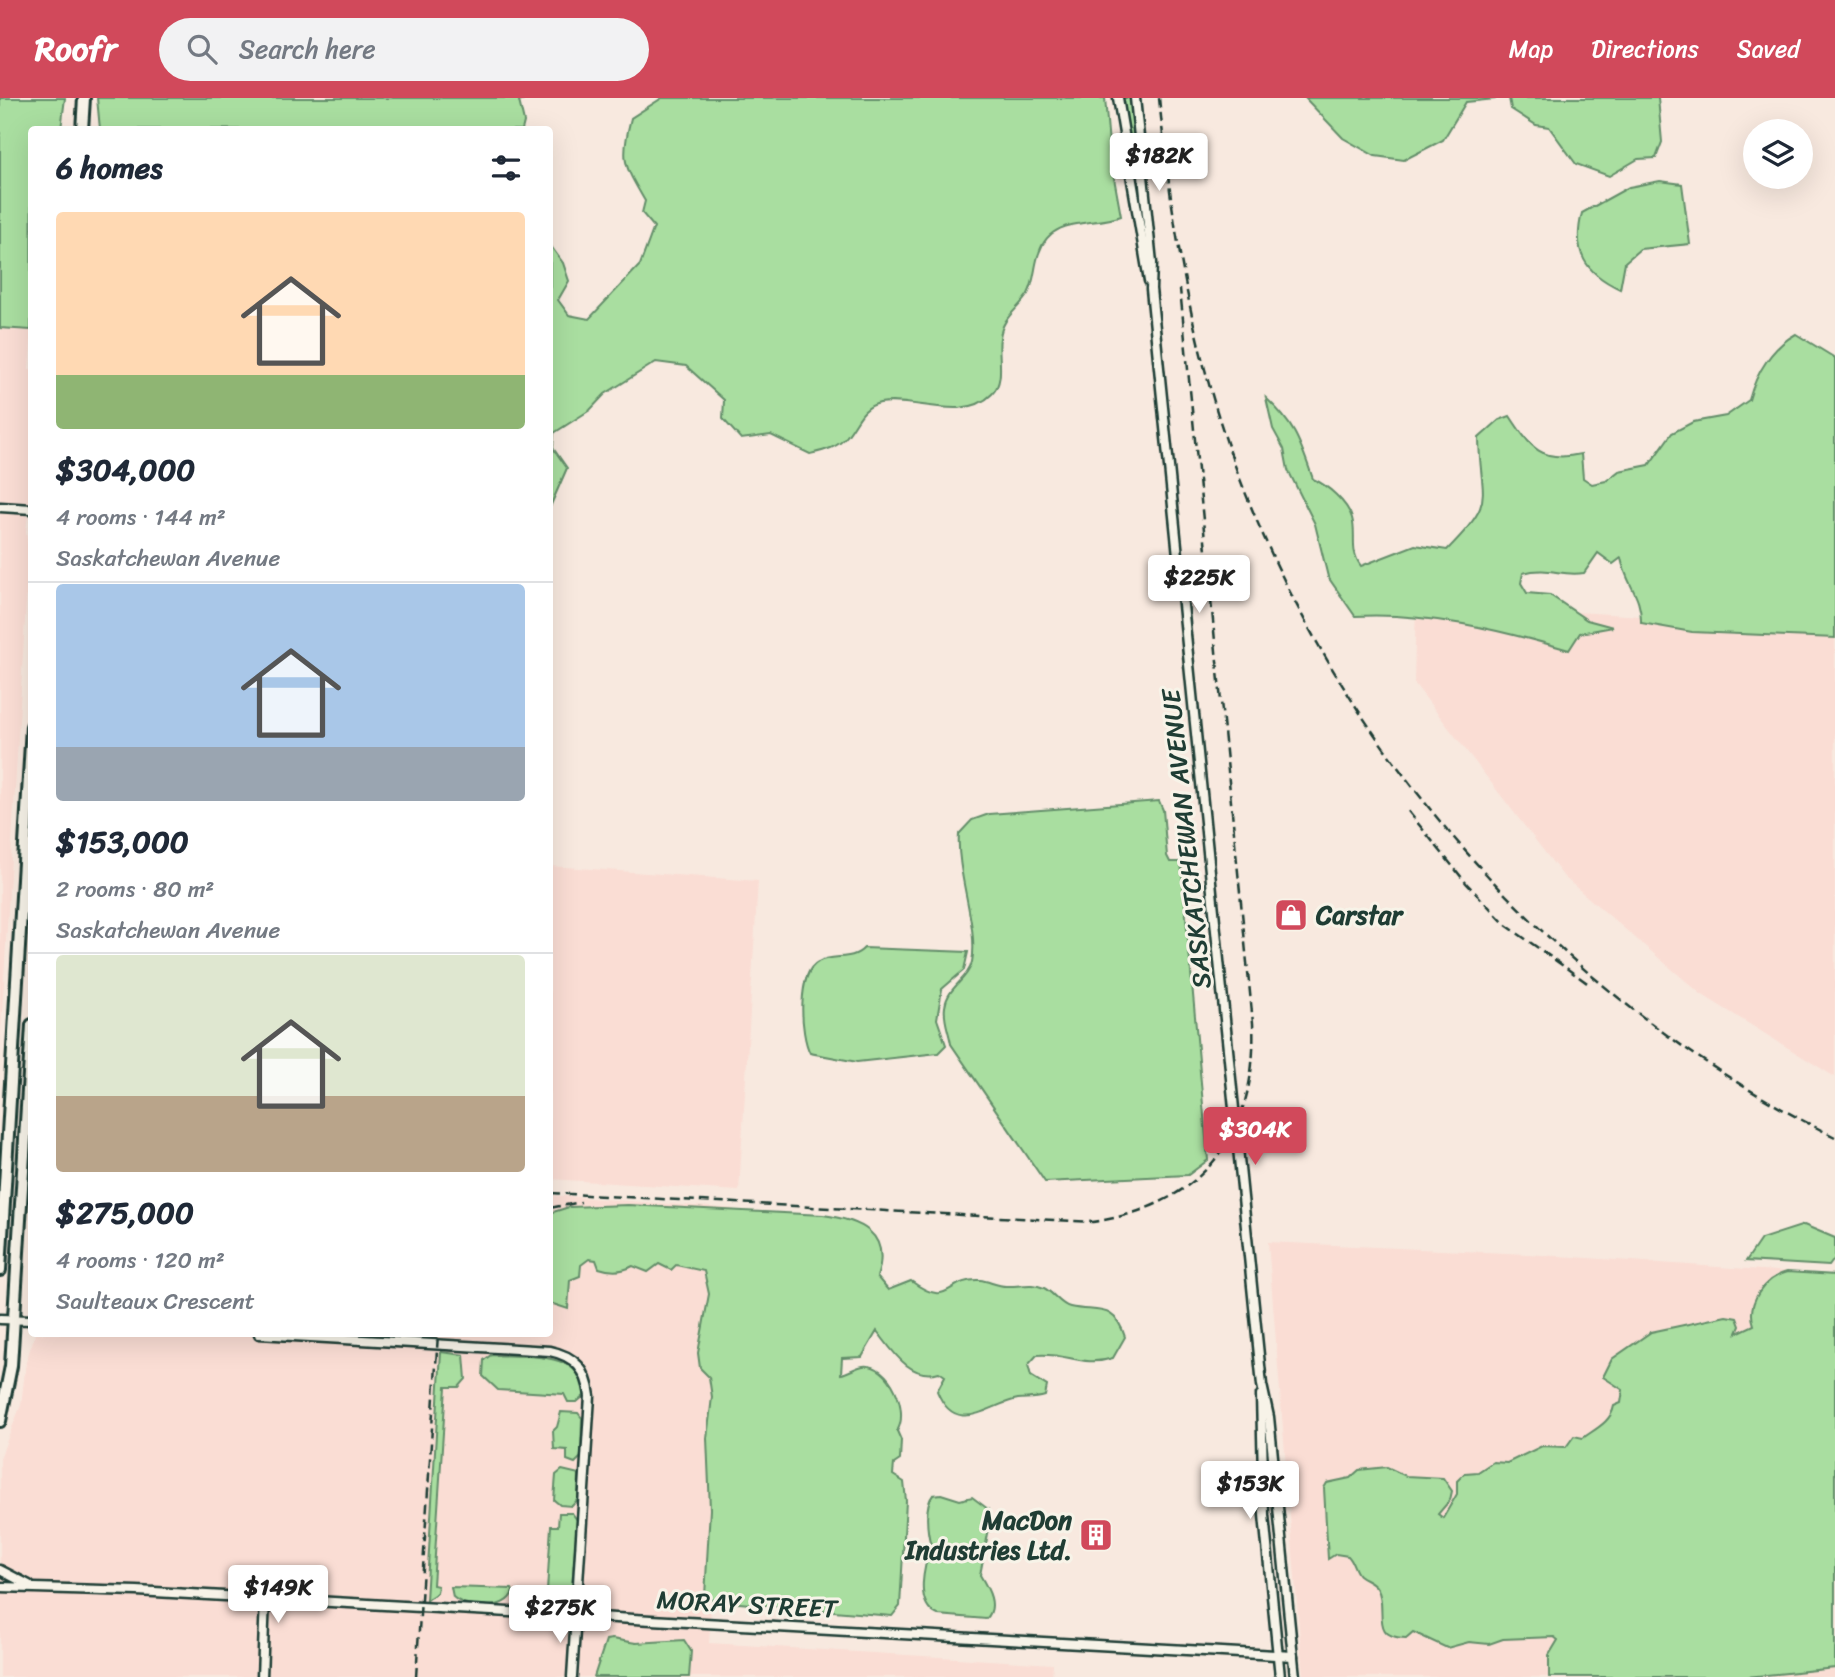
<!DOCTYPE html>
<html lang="en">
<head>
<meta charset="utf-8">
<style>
  :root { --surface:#fff; --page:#f2f2f3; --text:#1f2937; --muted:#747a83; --line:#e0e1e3; --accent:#d1495b }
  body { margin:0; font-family:Sriracha,sans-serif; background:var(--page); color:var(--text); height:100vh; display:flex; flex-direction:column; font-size:26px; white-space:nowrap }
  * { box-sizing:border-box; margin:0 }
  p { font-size:23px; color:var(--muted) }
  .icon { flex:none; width:38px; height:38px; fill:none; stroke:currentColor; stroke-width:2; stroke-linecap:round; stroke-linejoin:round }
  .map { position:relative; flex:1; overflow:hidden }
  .sheet { position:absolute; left:28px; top:28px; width:525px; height:1211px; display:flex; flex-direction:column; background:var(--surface); border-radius:7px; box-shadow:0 7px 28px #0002 }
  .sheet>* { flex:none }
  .controls { position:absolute; left:1743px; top:21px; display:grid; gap:14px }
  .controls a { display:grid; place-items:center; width:70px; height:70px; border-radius:50%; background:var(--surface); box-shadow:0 7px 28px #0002; font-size:35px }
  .price { position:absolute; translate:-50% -60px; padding:0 16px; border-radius:7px; background:#fff; color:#222; font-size:23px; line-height:46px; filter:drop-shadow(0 2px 4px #0008) }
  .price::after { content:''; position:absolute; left:50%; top:42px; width:21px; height:16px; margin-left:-10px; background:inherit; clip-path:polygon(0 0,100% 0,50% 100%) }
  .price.current { background:var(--accent); color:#fff }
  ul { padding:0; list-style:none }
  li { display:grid; align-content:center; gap:14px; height:371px; padding:0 28px }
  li+li { border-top:2px solid var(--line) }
  li span { display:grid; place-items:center; height:217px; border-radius:7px; color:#555 }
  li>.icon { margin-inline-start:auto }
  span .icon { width:126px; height:126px; fill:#fffc; stroke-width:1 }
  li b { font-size:30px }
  h2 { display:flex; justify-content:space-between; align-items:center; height:84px; padding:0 28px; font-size:30px }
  header { display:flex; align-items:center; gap:42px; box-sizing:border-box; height:98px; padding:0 35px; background:var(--accent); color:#fff }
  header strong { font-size:33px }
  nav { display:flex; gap:38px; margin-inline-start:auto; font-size:24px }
  .search { width:490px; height:63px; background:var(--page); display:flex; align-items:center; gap:18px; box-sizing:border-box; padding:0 24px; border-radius:38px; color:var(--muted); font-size:26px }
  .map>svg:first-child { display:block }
</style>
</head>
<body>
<header>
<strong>Roofr</strong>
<div class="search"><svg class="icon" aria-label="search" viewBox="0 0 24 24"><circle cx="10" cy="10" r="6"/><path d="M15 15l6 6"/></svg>Search here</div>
<nav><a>Map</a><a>Directions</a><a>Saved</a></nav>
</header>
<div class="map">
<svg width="1835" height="1579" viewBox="0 0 1835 1579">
  <rect width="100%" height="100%" fill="#f8e9df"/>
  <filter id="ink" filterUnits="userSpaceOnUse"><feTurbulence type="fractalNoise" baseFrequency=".0143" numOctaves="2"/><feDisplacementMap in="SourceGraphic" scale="14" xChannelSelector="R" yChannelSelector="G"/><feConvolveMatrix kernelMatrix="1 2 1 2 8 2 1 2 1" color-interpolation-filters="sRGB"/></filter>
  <g filter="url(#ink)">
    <g fill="#faddd4">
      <path d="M0,230L32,232L29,271H32V385L26,433L29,454L0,948Z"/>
      <path d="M1416,504L1835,530V979L1701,896L1564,779L1414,585Z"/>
      <path d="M550,768L758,783L739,1093L550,1081Z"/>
      <path d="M550,1097L734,1111L709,1545L1053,1566L1052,1579H0V1360L21,1307L26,1264L35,1236H550Z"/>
      <path d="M1268,1144L1528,1156L1835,1177V1579H1303Z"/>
    </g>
    <g fill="#a9dea0" stroke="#648e6a" stroke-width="2">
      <path d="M0,0H65L61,31L32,32L31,232L0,230Z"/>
      <path d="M97,0H526L519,3L524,24L522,32L100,31Z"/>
      <path d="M662,0H1105L1110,58L1121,118C1093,129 1051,117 1039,155C1034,168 1035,183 1028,196C1018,212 1002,219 1000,240C997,256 1006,283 992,296C964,325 915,299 880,305C861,309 858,325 847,338C838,350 823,353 810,356L771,337L741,341L723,321L724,302L686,268L656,264L605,296L590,312L554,335L553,350L567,370L550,409V147L563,165L569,183L558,202L569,217L589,221L640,167L654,129L642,115L645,103C624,67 620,62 631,20Z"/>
      <path d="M1122,0H1131L1135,56L1132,57Z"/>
      <path d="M1305,0H1495V1L1466,4L1443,42L1404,62L1375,58L1343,40Z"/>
      <path d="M1509,0H1658L1662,44L1656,60L1638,61L1609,78L1576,66L1549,29L1536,27L1511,11Z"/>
      <path d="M1660,83L1682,86L1690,146L1640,151L1625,164L1620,191C1585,175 1572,154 1582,115L1629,89Z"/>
      <path d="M1796,236L1835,260V540L1692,534L1641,525C1642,497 1626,487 1621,460L1613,466L1598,455L1584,475C1561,479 1550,468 1523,475L1521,485L1527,495L1550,497L1587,522L1613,529L1580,535L1569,552C1500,532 1427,514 1355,518L1328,479L1315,426L1288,372L1284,351L1273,331L1266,300C1296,328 1300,344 1313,381C1327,387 1347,404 1352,420C1357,438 1349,452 1361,468L1415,447L1447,452C1498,401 1480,403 1479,340L1499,322L1510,318C1531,350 1541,365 1581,356L1583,380L1592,386L1606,383L1619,373L1649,367L1672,335L1693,324L1726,318L1749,302C1756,275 1772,249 1796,236Z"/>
      <path d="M1159,703L1163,712L1167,758L1170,764H1181L1208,1062L1188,1077L1045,1084L951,946C949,933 943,922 945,909C947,889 968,882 972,864C979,830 956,775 959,736L972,722L989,716Z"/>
      <path d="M864,850L968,854L964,872L942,891L937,921L946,947L938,955L857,964L810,955C800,936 797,875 818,864C834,855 851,864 864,850Z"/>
      <path d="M628,1107L823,1117C859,1122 892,1134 877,1179L888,1192L911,1183C951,1212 945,1180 980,1182C989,1183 997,1188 1006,1188C1019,1189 1031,1184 1044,1190C1053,1194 1060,1207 1070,1209C1097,1215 1114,1204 1125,1239L1113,1260C1082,1270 1066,1254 1037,1257L1028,1267L1031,1278L1047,1288L1045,1298C1035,1301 1027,1300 1018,1301C989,1306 956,1340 937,1293L945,1278L939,1274C910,1283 892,1252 877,1233L862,1259L842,1260L841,1276C848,1275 856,1269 863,1268C890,1265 910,1313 897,1333L901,1342L900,1362L894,1366L893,1377L904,1384L906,1403L900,1508L892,1518L715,1503L705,1498L710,1411L707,1340L712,1299L709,1279L700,1270L698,1255L709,1196L704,1173L676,1167L671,1172L659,1166L648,1174L633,1168C622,1174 611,1174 599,1170L596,1162L589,1161L581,1167L580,1178L570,1182L568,1211L550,1205V1115L569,1109Z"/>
      <path d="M1804,1127L1835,1140V1160L1829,1168L1746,1163L1761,1141Z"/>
      <path d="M1787,1174L1835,1177V1570L1747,1579H1549V1557L1558,1542L1554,1539L1503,1541L1489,1546L1469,1544L1447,1550L1413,1534L1406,1540C1368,1540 1389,1510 1377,1490C1372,1482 1365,1482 1359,1477C1354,1472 1354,1464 1348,1458L1336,1456L1328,1461L1324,1390L1327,1385L1350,1380L1359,1372L1387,1369L1406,1378L1443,1380L1452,1393L1450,1402L1438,1416L1443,1420L1457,1396V1383L1465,1375L1478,1374L1493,1364L1507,1365L1542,1348L1566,1349L1574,1338L1583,1340C1595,1331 1611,1324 1614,1308L1621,1305L1623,1292L1603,1279L1612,1261L1651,1234L1726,1218L1737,1220L1740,1228L1737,1235L1754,1227C1746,1205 1764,1180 1787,1174Z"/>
      <path d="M441,1254L464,1257L466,1281L459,1289H446L433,1487L438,1488L437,1495L426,1502Z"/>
      <path d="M491,1257C522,1259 586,1251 584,1298L577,1304H568L564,1296L498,1292L483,1278L484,1262Z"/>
      <path d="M561,1314L578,1315L582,1320L581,1359L575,1365L567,1362V1352L554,1351L553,1333L557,1329Z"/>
      <path d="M562,1372L579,1376L578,1401L572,1408L560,1407L554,1402L556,1377Z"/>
      <path d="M941,1396L960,1402L972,1399L988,1411L991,1420L980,1477C988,1490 999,1509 986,1521L938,1517C913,1506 925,1466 931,1447C927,1434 924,1407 933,1397Z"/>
      <path d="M559,1415H572L577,1422L572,1493L556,1509H535L526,1502L524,1493H547L551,1428H558Z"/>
      <path d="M451,1489L512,1491L513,1493C508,1514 466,1511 453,1499Z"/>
      <path d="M612,1541L636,1545L684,1542L691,1553L689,1579H594L606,1542Z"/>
    </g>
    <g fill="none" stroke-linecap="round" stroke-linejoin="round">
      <defs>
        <g id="street">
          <path d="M1118,0L1149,183"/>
          <path d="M1135,0L1152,165L1151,191L1262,1287L1269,1319L1295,1579"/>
          <path d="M0,409L32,411"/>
          <path d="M0,1221L32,1222"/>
          <path d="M259,1236L550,1253C575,1258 587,1272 590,1298L572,1579"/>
          <path d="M1261,1297L1264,1417L1280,1579"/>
          <path d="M0,1472L29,1487"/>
          <path d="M0,1489L137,1493L1293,1558"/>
          <path d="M262,1579L265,1500"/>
        </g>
        <g id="secondary">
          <path d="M82,32L84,0"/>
          <path d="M0,1172L32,628"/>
          <path d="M0,1323L11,1268L32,927"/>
        </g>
      </defs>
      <use href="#street" stroke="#1f3d34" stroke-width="13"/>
      <use href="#secondary" stroke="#1f3d34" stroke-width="16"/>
      <use href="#street" stroke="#f7f3e8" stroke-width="8"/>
      <use href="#secondary" stroke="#f7f3e8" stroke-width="10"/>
      <g stroke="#1f3d34" stroke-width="2.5" stroke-dasharray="10 5" stroke-linecap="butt">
        <path d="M1159,0C1171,118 1189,232 1227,345C1329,642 1553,899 1835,1039"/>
        <path d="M1408,713L1467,786L1506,827L1590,887"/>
        <path d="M550,1095L1093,1124C1204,1107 1258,1036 1253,925L1180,191"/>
        <path d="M550,1110L581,1104"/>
        <path d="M416,1579L438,1236"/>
      </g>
    </g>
  </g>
  <defs>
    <symbol id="shop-square" viewBox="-11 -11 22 22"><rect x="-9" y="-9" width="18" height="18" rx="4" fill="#d1495b" stroke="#f7f3e8"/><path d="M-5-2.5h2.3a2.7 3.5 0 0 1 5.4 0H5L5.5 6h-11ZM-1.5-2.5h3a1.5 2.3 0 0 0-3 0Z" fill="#fff"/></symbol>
    <symbol id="building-square" viewBox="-11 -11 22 22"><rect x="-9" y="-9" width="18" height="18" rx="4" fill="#d1495b" stroke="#f7f3e8"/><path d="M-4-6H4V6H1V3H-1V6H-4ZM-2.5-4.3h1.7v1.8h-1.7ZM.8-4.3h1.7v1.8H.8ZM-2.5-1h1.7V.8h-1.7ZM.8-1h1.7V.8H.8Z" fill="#fff"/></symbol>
  </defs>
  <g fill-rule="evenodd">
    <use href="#shop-square" x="1272" y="798" width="38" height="38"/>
    <use href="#building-square" x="1077" y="1418" width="38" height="38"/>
  </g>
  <g text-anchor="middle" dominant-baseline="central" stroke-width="6" stroke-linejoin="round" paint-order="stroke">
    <g font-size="26" fill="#1f3d34" stroke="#f7f3e8">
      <text transform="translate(1186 741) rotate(-96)">SASKATCHEWAN AVENUE</text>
      <text transform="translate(747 1506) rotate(3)">MORAY STREET</text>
    </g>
    <g font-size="26" font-weight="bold" fill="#1f3d34" stroke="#f7f3e8" text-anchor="start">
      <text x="1316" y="817">Carstar</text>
      <text x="1072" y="1422" text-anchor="end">MacDon<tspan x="1072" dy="30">Industries Ltd.</tspan></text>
    </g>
  </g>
</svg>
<div class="controls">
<a><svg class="icon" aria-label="layers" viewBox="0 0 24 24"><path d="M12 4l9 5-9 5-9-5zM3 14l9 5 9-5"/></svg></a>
</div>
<b class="price" style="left:1159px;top:95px">$182K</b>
<b class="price" style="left:1199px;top:517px">$225K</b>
<b class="price current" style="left:1255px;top:1069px">$304K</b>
<b class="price" style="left:1250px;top:1423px">$153K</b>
<b class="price" style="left:278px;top:1527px">$149K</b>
<b class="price" style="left:560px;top:1547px">$275K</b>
<section class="sheet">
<h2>6 homes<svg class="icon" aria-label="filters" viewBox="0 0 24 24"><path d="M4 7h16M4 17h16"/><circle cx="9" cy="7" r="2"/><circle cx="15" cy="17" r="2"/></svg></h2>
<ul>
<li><span style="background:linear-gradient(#ffd9b3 75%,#8fb573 0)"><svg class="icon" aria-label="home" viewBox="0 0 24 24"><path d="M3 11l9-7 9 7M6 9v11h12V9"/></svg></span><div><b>$304,000</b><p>4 rooms · 144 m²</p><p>Saskatchewan Avenue</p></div></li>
<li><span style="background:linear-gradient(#a9c7e8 75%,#9aa5b1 0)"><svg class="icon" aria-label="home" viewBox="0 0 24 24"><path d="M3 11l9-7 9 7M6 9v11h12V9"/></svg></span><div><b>$153,000</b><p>2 rooms · 80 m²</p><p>Saskatchewan Avenue</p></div></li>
<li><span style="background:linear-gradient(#dfe7d0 65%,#b9a48a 0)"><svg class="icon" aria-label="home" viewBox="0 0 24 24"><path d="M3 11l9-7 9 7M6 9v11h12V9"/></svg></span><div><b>$275,000</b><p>4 rooms · 120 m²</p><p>Saulteaux Crescent</p></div></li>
</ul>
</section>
</div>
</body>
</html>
